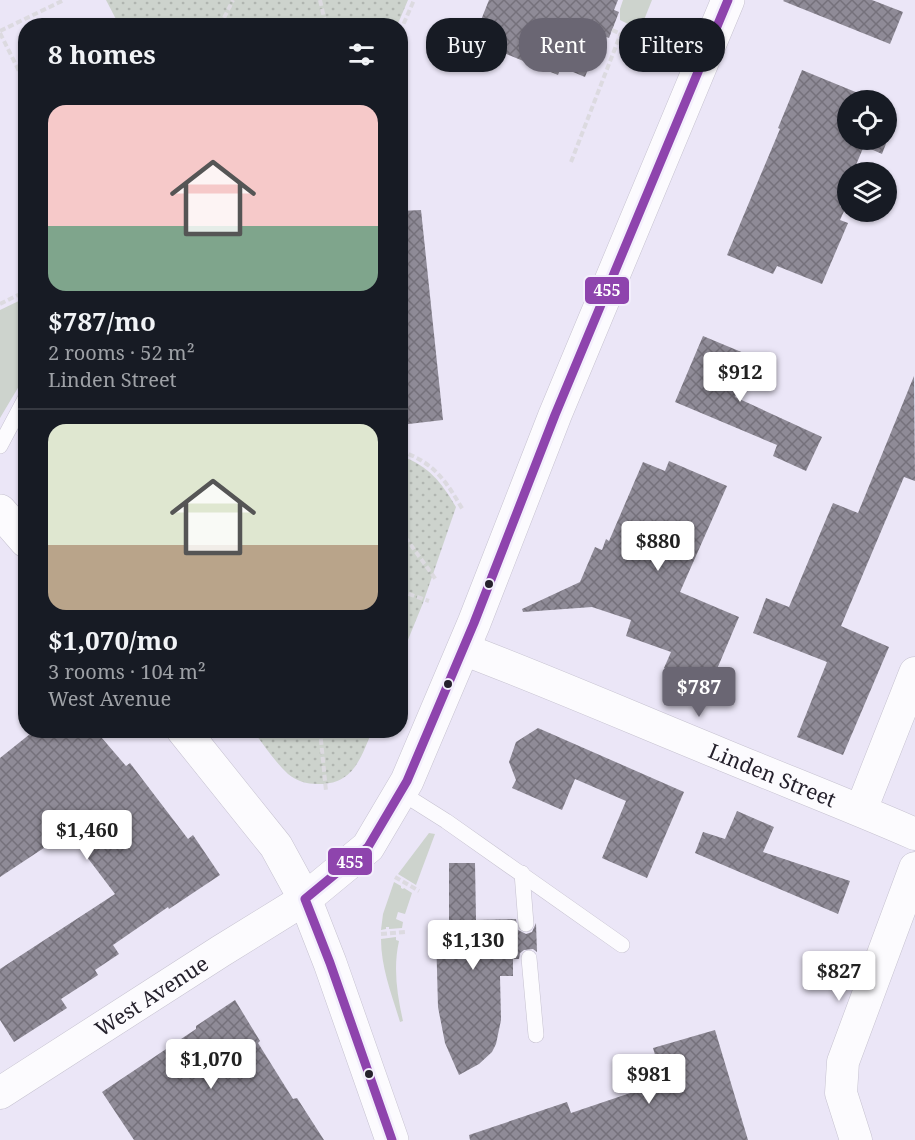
<!DOCTYPE html>
<html lang="en">
<head>
<meta charset="utf-8">
<style>
  :root { --surface:#171b24; --page:#20242c; --text:#f1f3f6; --muted:#9ea1a6; --line:#363941; --accent:#6a6673 }
  body { margin:0; font-family:"Noto Serif",serif; background:var(--page); color:var(--text); height:100vh; display:flex; flex-direction:column; font-size:22px; white-space:nowrap }
  * { box-sizing:border-box; margin:0 }
  p { font-size:20px; color:var(--muted) }
  .icon { flex:none; width:33px; height:33px; fill:none; stroke:currentColor; stroke-width:2; stroke-linecap:round; stroke-linejoin:round }
  .map { position:relative; flex:1; overflow:hidden }
  .sheet { position:absolute; left:18px; top:18px; width:390px; height:720px; display:flex; flex-direction:column; background:var(--surface); border-radius:24px; box-shadow:0 2px 4px #0004 }
  .sheet>* { flex:none }
  .guide { position:absolute; left:426px; top:18px; width:399px; height:54px; display:flex; gap:12px }
  .tools { position:absolute; left:837px; top:90px; display:grid; gap:12px }
  .tools a { display:grid; place-items:center; width:60px; height:60px; border-radius:50%; background:var(--surface); box-shadow:0 2px 4px #0004; font-size:30px }
  .price { position:absolute; translate:-50% -51px; padding:0 14px; border-radius:6px; background:#fff; color:#222; font-size:20px; line-height:39px; filter:drop-shadow(0 2px 3px #0008) }
  .price::after { content:''; position:absolute; left:50%; top:36px; width:18px; height:14px; margin-left:-9px; background:inherit; clip-path:polygon(0 0,100% 0,50% 100%) }
  .price.on { background:var(--accent); color:#fff }
  ul { padding:0; list-style:none }
  li { display:grid; align-content:center; gap:12px; height:318px; padding:0 30px }
  li+li { border-top:2px solid var(--line) }
  li span { display:grid; place-items:center; height:186px; border-radius:18px; color:#555 }
  li>.icon { margin-inline-start:auto }
  span .icon { width:108px; height:108px; fill:#fffc; stroke-width:1 }
  li b { font-size:26px }
  h2 { display:flex; justify-content:space-between; align-items:center; height:72px; padding:0 30px; font-size:26px }
  .chip { padding:0 21px; border-radius:24px; background:var(--surface); box-shadow:0 2px 4px #0004; font-size:21px; line-height:54px }
  .chip.on { background:var(--accent); color:#fff }
  .map>svg:first-child { display:block }
</style>
</head>
<body>
<div class="map">
<svg width="915" height="1140" viewBox="0 0 915 1140">
  <defs>
    <pattern id="park-dots" width="8" height="8" patternUnits="userSpaceOnUse" patternTransform="scale(1.5)"><rect width="8" height="8" fill="#cdd3cd"/><path d="M2 2h.1M6 6h.1" fill="none" stroke="#b0b5b0" stroke-width="1.8" stroke-linecap="round"/></pattern>
    <pattern id="building-cross-hatch" width="8" height="8" patternUnits="userSpaceOnUse" patternTransform="scale(1.5)"><rect width="8" height="8" fill="#8f8b97"/><path d="M0 0l8 8M0 8l8-8" fill="none" stroke="#75717b"/></pattern>
  </defs>
  <rect width="100%" height="100%" fill="#ebe6f7"/>
  <g fill="#cdd3cd">
    <path d="M623,0H652L640,30L620,20V9Z"/>
    <path d="M25,298V376L0,418V310Z"/>
    <path d="M429,833L435,834L416,885L398,874Z"/>
    <path d="M394,882L401,886V888L403,889L404,888L412,893L405,914L398,912L396,919L403,922L402,928L389,929V927H386V929L381,930L383,914Z"/>
    <path d="M396,937V940L399,941C393,968 397,994 403,1021L400,1022C392,995 381,968 381,939Z"/>
  </g>
  <g fill="url(#park-dots)">
    <path d="M106,0H408L397,26L119,25Z"/>
    <path d="M401,456C429,466 441,482 456,507L423,603L401,657Z"/>
    <path d="M253,731H372C361,758 353,785 318,784C306,784 297,781 288,774C275,762 264,745 253,731Z"/>
  </g>
  <g fill="url(#building-cross-hatch)">
    <path d="M489,0H618L614,10L619,12L609,38L601,35L585,77L561,67L558,75L499,51L503,40L477,30Z"/>
    <path d="M784,0H872L903,12L890,44L783,1Z"/>
    <path d="M802,70L875,100H848V140H886V120L894,123L882,154L864,146L853,172H848V187L840,206L845,209L840,220L848,223L822,284L777,266L773,274L727,255L780,129L778,128Z"/>
    <path d="M421,210L443,420L400,425V211Z"/>
    <path d="M703,336L751,356L735,397L822,437L806,471L773,456L777,445L675,402Z"/>
    <path d="M914,376L915,481L904,477L841,626L889,647L843,755L797,737L827,662L753,633L766,598L789,607L833,503L858,513Z"/>
    <path d="M669,461L727,486L680,592L739,617L709,688L664,668L671,652L626,636L631,620L592,607L523,612L522,609L580,582L595,547L602,550L606,539L609,541L643,462L665,471Z"/>
    <path d="M538,728L684,792L647,878L602,858L626,801L575,779L562,810L512,788L516,780L509,762L516,742Z"/>
    <path d="M35,730H95L126,766L130,763L188,839L193,835L220,875L169,909L168,907L113,945L119,954L95,970L98,975L61,999L67,1008L14,1042L0,1020V969L115,894L68,832L0,877V758Z"/>
    <path d="M737,811L774,827L763,852L850,881L838,914L695,853L703,832L725,839Z"/>
    <path d="M449,863H475L476,920L516,919L518,930L526,934L532,932L536,923L537,952L533,949L524,950L520,953L519,959H513V976H500L501,1020L496,1044L492,1052L479,1064L459,1075L445,1043L438,1007L436,934H441V921L449,920Z"/>
    <path d="M235,1000L260,1041L258,1043L293,1099L297,1098L324,1140H134L102,1092L196,1029V1026Z"/>
    <path d="M715,1030L748,1140H470L469,1135L567,1102L571,1113L663,1082L653,1048Z"/>
  </g>
  <g fill="none" stroke-linecap="round" stroke-linejoin="round">
    <defs>
      <g id="lane">
        <path d="M0,446L26,397"/>
        <path d="M400,792L446,821L622,945"/>
        <path d="M522,873L526,924"/>
        <path d="M529,958L536,1035"/>
      </g>
      <g id="street">
        <path id="s1" d="M463,649C550,682 635,719 721,754C786,781 851,806 915,834"/>
        <path d="M861,810L915,673"/>
        <path id="s2" d="M0,1093L221,951L305,899"/>
        <path d="M856,1140L841,1093L843,1062L915,868"/>
      </g>
      <g id="primary">
        <path d="M0,511L26,541"/>
        <path d="M183,730L276,846L305,899"/>
      </g>
      <path id="highway" d="M392,1140L330,963L305,899L368,847L407,781L474,623L555,415L728,0"/>
    </defs>
    <use href="#lane" stroke="#c6c2d0" stroke-width="16"/>
    <use href="#street" stroke="#c6c2d0" stroke-width="33"/>
    <use href="#primary" stroke="#c6c2d0" stroke-width="34"/>
    <use href="#highway" stroke="#c6c2d0" stroke-width="34"/>
    <g stroke="#dcdae0" stroke-width="4" stroke-dasharray="6 3" stroke-linecap="butt">
      <path d="M320,0L326,26"/>
      <path d="M220,26L233,0"/>
      <path d="M612,30L652,47"/>
      <path d="M0,31L64,0"/>
      <path d="M400,32L414,0"/>
      <path d="M0,33L26,85"/>
      <path d="M571,162L621,33"/>
      <path d="M0,304L26,291"/>
      <path d="M400,451C434,462 446,481 463,510"/>
      <path d="M400,530L437,581"/>
      <path d="M400,591L429,601"/>
      <path d="M320,730L326,791"/>
      <path d="M395,877L419,891"/>
      <path d="M381,934L405,932"/>
    </g>
    <use href="#lane" stroke="#fcfbfe" stroke-width="15"/>
    <use href="#street" stroke="#fcfbfe" stroke-width="32"/>
    <use href="#primary" stroke="#fcfbfe" stroke-width="33"/>
    <use href="#highway" stroke="#fcfbfe" stroke-width="33"/>
    <defs>
      <path id="bus-1" d="M392,1140L330,963L305,899L368,847L407,781L474,623L555,415L728,0"/>
    </defs>
    <use href="#bus-1" stroke="#f3effc" stroke-width="14"/>
    <use href="#bus-1" stroke="#8e44ad" stroke-width="9"/>
  </g>
  <g fill="#25212c" stroke="#f3effc" stroke-width="2">
    <circle cx="489" cy="584" r="5"/>
    <circle cx="448" cy="684" r="5"/>
    <circle cx="369" cy="1074" r="5"/>
  </g>
  <g text-anchor="middle" dominant-baseline="central" stroke-width="6" stroke-linejoin="round" paint-order="stroke">
    <g font-size="21" fill="#25212c" stroke="#f3effc">
      <text stroke="none"><textPath href="#s1" startOffset="334">Linden Street</textPath></text>
      <text stroke="none"><textPath href="#s2" startOffset="180">West Avenue</textPath></text>
    </g>
  </g>
  <g stroke="#f3effc" stroke-width="2">
    <rect x="584" y="276" width="46" height="29" rx="6" fill="#8e44ad"/>
    <rect x="327" y="847" width="46" height="29" rx="6" fill="#8e44ad"/>
  </g>
  <g font-size="16" text-anchor="middle" font-weight="bold" fill="#fff">
    <text x="607" y="296">455</text>
    <text x="350" y="868">455</text>
  </g>
</svg>
<div class="tools">
<a><svg class="icon" aria-label="locate" viewBox="0 0 24 24"><circle cx="12" cy="12" r="6"/><path d="M12 2v4M12 18v4M2 12h4M18 12h4"/></svg></a>
<a><svg class="icon" aria-label="layers" viewBox="0 0 24 24"><path d="M12 4l9 5-9 5-9-5zM3 14l9 5 9-5"/></svg></a>
</div>
<b class="price" style="left:740px;top:403px">$912</b>
<b class="price" style="left:658px;top:572px">$880</b>
<b class="price on" style="left:699px;top:718px">$787</b>
<b class="price" style="left:87px;top:861px">$1,460</b>
<b class="price" style="left:473px;top:971px">$1,130</b>
<b class="price" style="left:839px;top:1002px">$827</b>
<b class="price" style="left:211px;top:1090px">$1,070</b>
<b class="price" style="left:649px;top:1105px">$981</b>
<div class="guide">
<a class="chip">Buy</a>
<a class="chip on">Rent</a>
<a class="chip">Filters</a>
</div>
<section class="sheet">
<h2>8 homes<svg class="icon" aria-label="filters" viewBox="0 0 24 24"><path d="M4 7h16M4 17h16"/><circle cx="9" cy="7" r="2"/><circle cx="15" cy="17" r="2"/></svg></h2>
<ul>
<li><span style="background:linear-gradient(#f6c9c9 65%,#7fa58c 0)"><svg class="icon" aria-label="home" viewBox="0 0 24 24"><path d="M3 11l9-7 9 7M6 9v11h12V9"/></svg></span><div><b>$787/mo</b><p>2 rooms · 52 m²</p><p>Linden Street</p></div></li>
<li><span style="background:linear-gradient(#dfe7d0 65%,#b9a48a 0)"><svg class="icon" aria-label="home" viewBox="0 0 24 24"><path d="M3 11l9-7 9 7M6 9v11h12V9"/></svg></span><div><b>$1,070/mo</b><p>3 rooms · 104 m²</p><p>West Avenue</p></div></li>
</ul>
</section>
</div>
</body>
</html>
